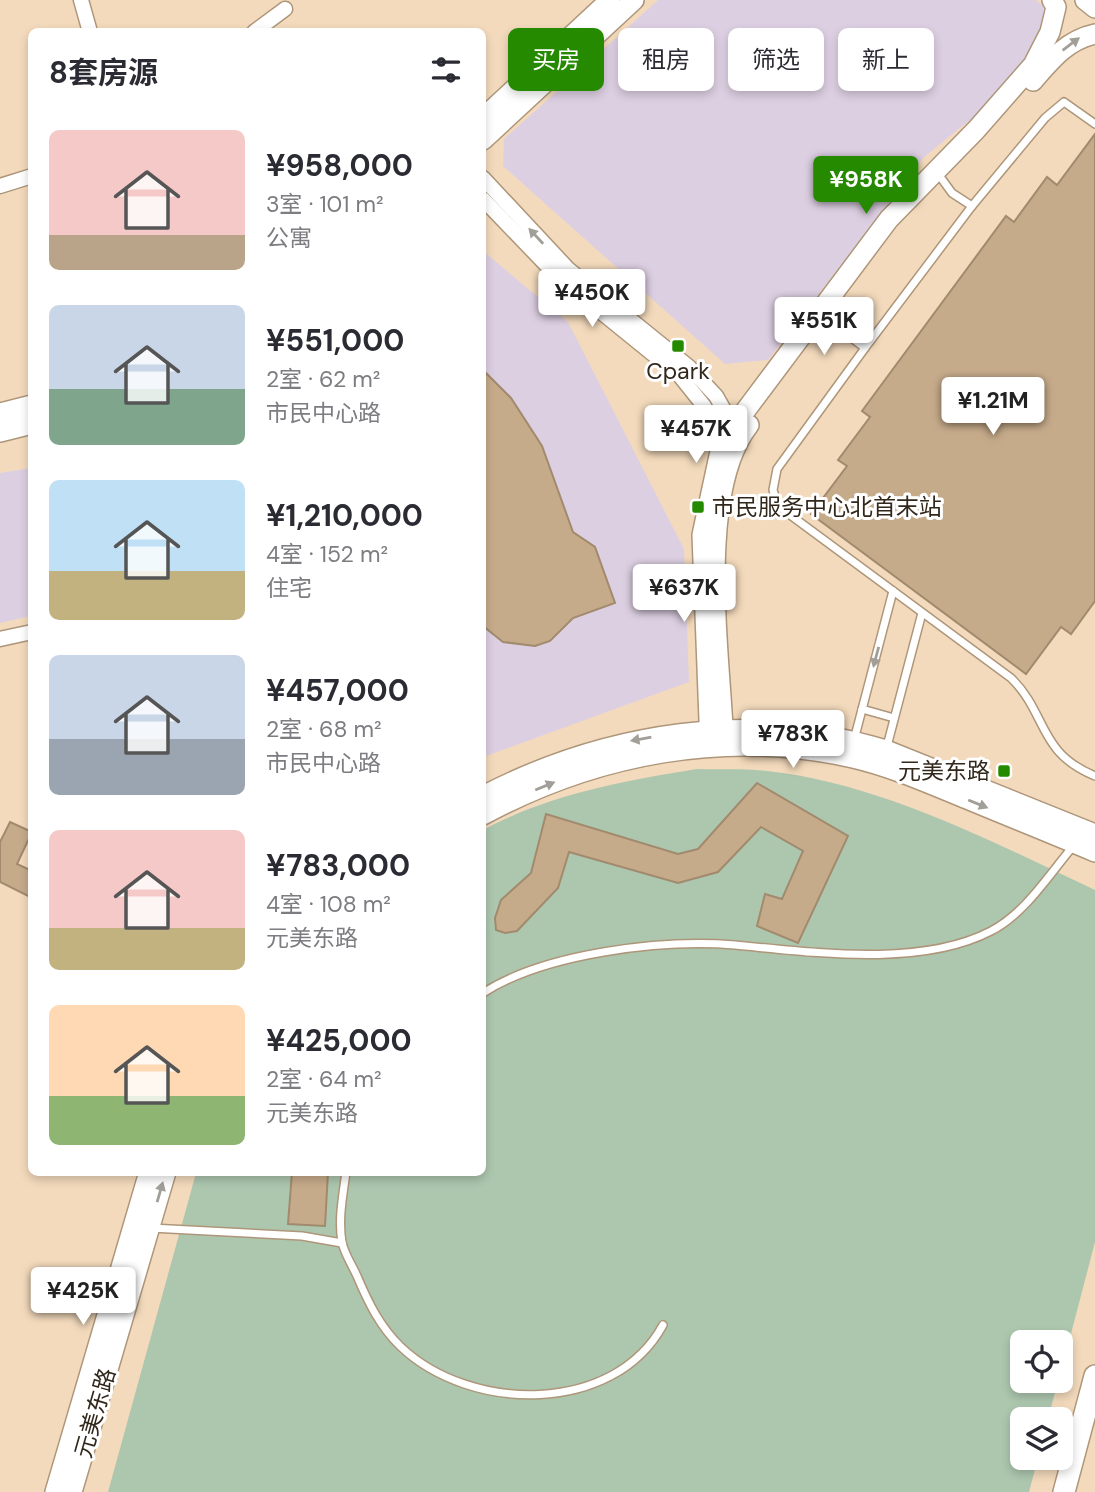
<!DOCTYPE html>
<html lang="zh">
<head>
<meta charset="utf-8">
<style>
  :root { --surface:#fff; --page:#f2f2f3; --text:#2b2b33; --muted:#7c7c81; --accent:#268a00 }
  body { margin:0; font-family:"DM Sans","Noto Sans SC",sans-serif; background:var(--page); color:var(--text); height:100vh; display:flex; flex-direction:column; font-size:26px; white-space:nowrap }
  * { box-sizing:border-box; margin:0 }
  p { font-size:23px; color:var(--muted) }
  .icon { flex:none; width:38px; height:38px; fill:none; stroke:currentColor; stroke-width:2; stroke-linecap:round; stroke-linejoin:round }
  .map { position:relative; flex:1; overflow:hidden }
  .drawer { position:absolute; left:28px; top:28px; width:458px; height:1148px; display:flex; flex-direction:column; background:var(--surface); border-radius:10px; box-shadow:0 4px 10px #0003 }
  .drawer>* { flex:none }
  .banner { position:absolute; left:508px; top:28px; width:481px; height:63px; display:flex; gap:14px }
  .tools { position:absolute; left:1010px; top:1330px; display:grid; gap:14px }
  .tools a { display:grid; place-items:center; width:63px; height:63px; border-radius:10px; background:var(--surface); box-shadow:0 4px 10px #0003; font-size:35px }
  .price { position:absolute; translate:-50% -60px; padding:0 16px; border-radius:7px; background:#fff; color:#222; font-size:23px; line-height:46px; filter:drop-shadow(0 2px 4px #0008) }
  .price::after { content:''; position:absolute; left:50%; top:42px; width:21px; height:16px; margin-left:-10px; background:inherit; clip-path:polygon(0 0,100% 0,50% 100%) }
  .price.on { background:var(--accent); color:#fff }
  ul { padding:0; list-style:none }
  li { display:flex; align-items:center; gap:21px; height:175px; padding:0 21px }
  li span { display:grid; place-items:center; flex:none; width:196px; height:140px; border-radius:10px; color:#555 }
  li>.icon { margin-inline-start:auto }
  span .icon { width:84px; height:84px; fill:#fffc; stroke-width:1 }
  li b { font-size:30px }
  h2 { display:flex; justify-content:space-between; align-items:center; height:84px; padding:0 21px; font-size:30px }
  .pill { padding:0 24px; border-radius:10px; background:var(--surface); box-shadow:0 4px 10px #0003; font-size:24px; line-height:63px }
  .pill.on { background:var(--accent); color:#fff }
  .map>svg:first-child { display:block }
</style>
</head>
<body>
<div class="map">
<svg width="1095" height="1492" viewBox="0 0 1095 1492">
  <rect width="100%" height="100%" fill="#f3dabc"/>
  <g fill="#ddcfe2">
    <path d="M658,0H1036L1043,6L1044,28L1024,63L976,115L923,158L768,360L725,364L503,166L504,139Z"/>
    <path d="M483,251L568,322L684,549L689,682L483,757Z"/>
    <path d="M31,468V616L0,623V473Z"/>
  </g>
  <path fill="#adc7af" d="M697,769C720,770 744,768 767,771C880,783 993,842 1095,890V1242L1061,1372L1060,1342H1022V1381H1058L1048,1419H1022V1458H1038L1029,1492H108L196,1173L483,1172V830C550,794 623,781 697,769Z"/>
  <g fill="#c6ab8b" stroke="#a18a6d" stroke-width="2">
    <path d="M1095,134V601L1071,634L1061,627L1026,674L811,514L847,466L838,460L870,417L862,411L1006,216L1014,222L1047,177L1057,185Z"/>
    <path d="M483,370L511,398L542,446L573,532L595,547L615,603L573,618L550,641L535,646L503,642L483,626Z"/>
    <path d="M757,783L848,836L798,943L757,926L765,894L782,899L803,851L761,827L718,872L678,883L569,852L558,888L517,931L505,933L496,930L495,918L501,900L531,873L546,814L678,854L698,849Z"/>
    <path d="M10,822L32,832L17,864L32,871V898L0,882V842Z"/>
    <path d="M292,1172H328L325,1226L288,1224Z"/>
  </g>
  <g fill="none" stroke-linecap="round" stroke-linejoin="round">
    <defs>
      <g id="lane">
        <path d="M936,171L952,193L972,206"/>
        <path d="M819,314L865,348L777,469L773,490L778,506L1011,678C1048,714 1037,752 1095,776"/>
        <path d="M865,348L972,206L1045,118L1064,102L1095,124"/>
        <path d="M862,709L894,718"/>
        <path d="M854,740L893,591"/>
        <path d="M886,750L922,613"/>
        <path d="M483,993C545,953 662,939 735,945C811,952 920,968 991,931C1026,913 1050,873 1075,844"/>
        <path d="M346,1172C343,1195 338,1219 342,1242C344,1253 352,1265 357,1276C368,1302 380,1327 401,1347C471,1413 614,1415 663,1325"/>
        <path d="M151,1228L302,1236L342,1243"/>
      </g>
      <g id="street">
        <path d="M81,0L90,32"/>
        <path d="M254,32L285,9"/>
        <path d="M483,178L568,269L689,367L716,396L737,433"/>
        <path d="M0,186L32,176"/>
        <path d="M483,199L559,278L680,376L704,406L727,448"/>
        <path d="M0,639L32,632"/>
      </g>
      <g id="secondary">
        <path d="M1085,0L1095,8"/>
        <path d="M1033,81C1051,60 1067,40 1095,34"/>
        <path d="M483,118L610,0"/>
        <path d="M483,140L634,0"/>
        <path d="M0,413L32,405"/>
        <path d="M0,432L32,424"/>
        <path d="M724,746C721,660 695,494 749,425"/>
        <path d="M710,747L702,535L722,442L889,219L976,130L1033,65L1050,32L1056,7L1052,0"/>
        <path d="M483,796C606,732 752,709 886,750L1095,834"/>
        <path d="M483,815C596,754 727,729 853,758C892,767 930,784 967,799C1010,817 1053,834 1095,852"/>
        <path d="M55,1492L149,1172"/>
        <path d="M72,1492L166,1172"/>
      </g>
      <path id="primary" d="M1064,1492L1095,1376"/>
    </defs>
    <use href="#lane" stroke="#ae967a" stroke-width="10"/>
    <use href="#street" stroke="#ae967a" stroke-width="17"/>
    <use href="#secondary" stroke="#ae967a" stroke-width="22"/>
    <use href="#primary" stroke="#ae967a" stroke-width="24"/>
    <use href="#lane" stroke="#fff" stroke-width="7"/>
    <use href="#street" stroke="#fff" stroke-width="14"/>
    <use href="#secondary" stroke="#fff" stroke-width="19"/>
    <use href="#primary" stroke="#fff" stroke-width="21"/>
  </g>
  <defs><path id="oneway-solid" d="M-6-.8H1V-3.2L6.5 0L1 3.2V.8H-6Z" transform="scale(1.75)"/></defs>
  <g fill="#a29e98">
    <use href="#oneway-solid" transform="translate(1071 44) rotate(-37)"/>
    <use href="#oneway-solid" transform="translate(536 236) rotate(-133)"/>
    <use href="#oneway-solid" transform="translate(876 657) rotate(105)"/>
    <use href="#oneway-solid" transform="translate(641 739) rotate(170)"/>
    <use href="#oneway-solid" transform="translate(545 786) rotate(-22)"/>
    <use href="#oneway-solid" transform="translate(978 804) rotate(22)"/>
    <use href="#oneway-solid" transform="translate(160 1192) rotate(-74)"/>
  </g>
  <g fill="#268a00" stroke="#fff" stroke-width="2.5">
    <rect x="671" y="339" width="14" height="14" rx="3.5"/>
    <rect x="691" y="500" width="14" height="14" rx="3.5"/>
    <rect x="997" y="764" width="14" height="14" rx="3.5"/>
  </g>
  <g text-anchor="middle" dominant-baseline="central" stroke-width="6" stroke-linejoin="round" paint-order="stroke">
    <g font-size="23" fill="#31271b" stroke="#fff">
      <text x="678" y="371">Cpark</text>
      <text x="712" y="507" text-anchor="start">市民服务中心北首末站</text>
      <text x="990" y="771" text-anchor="end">元美东路</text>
    </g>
    <g font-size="23" fill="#31271b" stroke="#fff">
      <text transform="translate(95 1413) rotate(-74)">元美东路</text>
    </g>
  </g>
</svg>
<div class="tools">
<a><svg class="icon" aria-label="locate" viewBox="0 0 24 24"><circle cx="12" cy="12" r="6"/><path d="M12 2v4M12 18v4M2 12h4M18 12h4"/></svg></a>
<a><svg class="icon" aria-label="layers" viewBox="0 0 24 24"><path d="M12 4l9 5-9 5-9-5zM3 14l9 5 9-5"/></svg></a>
</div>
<b class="price on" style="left:866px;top:216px">¥958K</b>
<b class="price" style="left:592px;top:329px">¥450K</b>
<b class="price" style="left:824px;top:357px">¥551K</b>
<b class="price" style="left:993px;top:437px">¥1.21M</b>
<b class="price" style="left:696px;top:465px">¥457K</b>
<b class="price" style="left:684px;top:624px">¥637K</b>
<b class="price" style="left:793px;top:770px">¥783K</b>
<b class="price" style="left:83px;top:1327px">¥425K</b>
<div class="banner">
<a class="pill on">买房</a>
<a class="pill">租房</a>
<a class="pill">筛选</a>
<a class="pill">新上</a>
</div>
<section class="drawer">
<h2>8套房源<svg class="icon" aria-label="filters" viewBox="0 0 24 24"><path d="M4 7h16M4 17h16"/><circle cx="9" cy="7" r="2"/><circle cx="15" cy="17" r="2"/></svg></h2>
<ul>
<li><span style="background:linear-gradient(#f6c9c9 75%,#b9a48a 0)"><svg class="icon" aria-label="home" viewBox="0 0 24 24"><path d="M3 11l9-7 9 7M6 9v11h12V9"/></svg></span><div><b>¥958,000</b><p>3室 · 101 m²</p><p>公寓</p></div></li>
<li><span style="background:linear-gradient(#c9d6e8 60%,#7fa58c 0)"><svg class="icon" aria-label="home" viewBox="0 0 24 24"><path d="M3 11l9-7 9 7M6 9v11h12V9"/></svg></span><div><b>¥551,000</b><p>2室 · 62 m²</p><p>市民中心路</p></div></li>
<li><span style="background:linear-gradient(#bfe0f5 65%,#c2b280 0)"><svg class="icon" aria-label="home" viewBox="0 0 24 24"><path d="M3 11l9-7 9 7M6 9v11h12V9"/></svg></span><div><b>¥1,210,000</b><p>4室 · 152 m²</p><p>住宅</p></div></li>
<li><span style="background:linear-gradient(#c9d6e8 60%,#9aa5b1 0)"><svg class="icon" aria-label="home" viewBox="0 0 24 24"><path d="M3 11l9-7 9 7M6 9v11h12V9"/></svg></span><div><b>¥457,000</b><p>2室 · 68 m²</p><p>市民中心路</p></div></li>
<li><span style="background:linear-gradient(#f6c9c9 70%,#c2b280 0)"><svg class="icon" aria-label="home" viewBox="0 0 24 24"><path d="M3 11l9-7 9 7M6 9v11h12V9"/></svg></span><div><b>¥783,000</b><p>4室 · 108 m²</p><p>元美东路</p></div></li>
<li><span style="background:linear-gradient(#ffd9b3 65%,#8fb573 0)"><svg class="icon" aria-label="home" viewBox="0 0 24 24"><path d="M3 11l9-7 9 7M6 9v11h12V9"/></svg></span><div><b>¥425,000</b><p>2室 · 64 m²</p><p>元美东路</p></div></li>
</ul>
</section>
</div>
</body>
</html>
